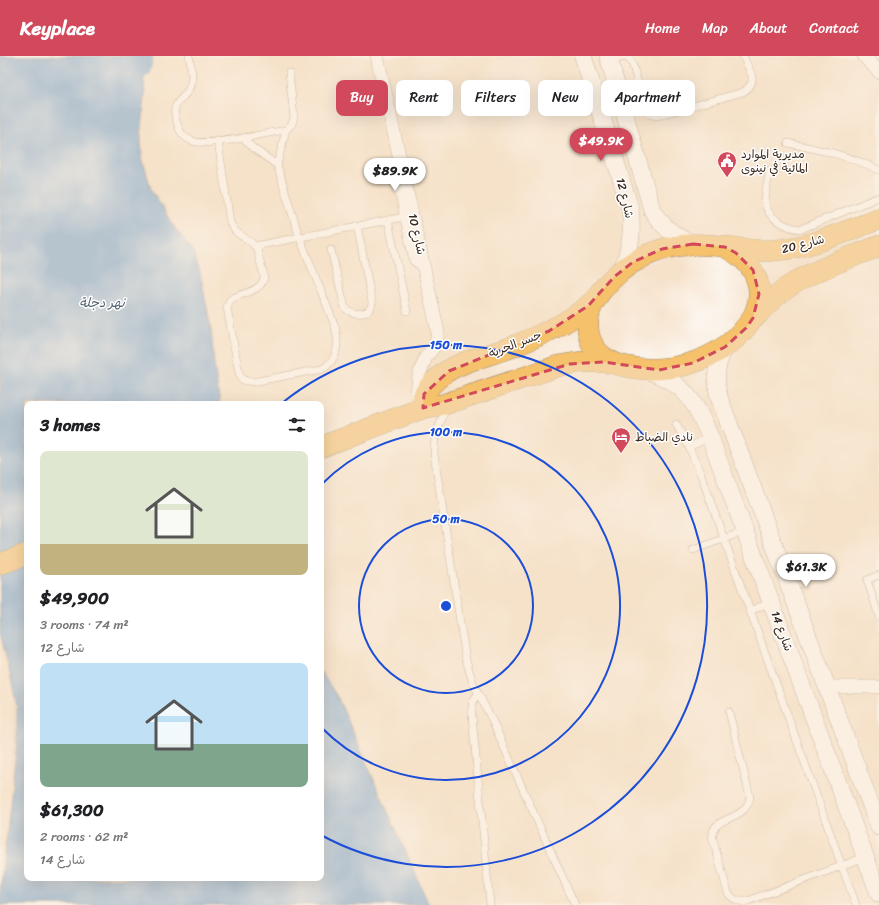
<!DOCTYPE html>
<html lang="en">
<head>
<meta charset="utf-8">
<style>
  :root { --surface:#fff; --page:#f2f2f2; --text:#202124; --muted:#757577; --accent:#d1495b }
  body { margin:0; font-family:Sriracha,"Playpen Sans Arabic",sans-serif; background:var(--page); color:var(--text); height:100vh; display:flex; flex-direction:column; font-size:15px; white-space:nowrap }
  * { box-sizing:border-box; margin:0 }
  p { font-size:13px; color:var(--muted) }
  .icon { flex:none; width:22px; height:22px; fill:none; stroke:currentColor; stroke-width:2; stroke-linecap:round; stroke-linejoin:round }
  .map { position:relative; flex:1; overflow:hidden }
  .details { position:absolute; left:24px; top:345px; width:300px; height:480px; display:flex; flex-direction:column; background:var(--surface); border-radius:8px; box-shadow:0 4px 16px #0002 }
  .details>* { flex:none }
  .banner { position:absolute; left:336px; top:24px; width:380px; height:36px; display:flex; gap:8px }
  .price { position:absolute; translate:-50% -34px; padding:0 9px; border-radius:14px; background:#fff; color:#222; font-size:13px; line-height:26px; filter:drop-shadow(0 1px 2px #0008) }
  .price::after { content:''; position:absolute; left:50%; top:24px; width:12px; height:9px; margin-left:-6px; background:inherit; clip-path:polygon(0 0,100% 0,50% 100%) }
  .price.current { background:var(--accent); color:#fff }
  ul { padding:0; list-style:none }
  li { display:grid; align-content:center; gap:8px; height:212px; padding:0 16px }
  li span { display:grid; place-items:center; height:124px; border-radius:8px; color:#555 }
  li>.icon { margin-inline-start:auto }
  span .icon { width:72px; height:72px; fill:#fffc; stroke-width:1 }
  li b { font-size:17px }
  h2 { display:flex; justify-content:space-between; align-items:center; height:48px; padding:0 16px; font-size:17px }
  .pill { padding:0 14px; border-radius:8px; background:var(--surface); box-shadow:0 4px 16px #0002; font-size:14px; line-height:36px }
  .pill.current { background:var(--accent); color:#fff }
  header { display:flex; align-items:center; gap:24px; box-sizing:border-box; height:56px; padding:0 20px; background:var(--accent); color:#fff }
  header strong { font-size:19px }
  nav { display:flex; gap:22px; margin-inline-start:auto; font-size:14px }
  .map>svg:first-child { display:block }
</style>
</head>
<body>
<header>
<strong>Keyplace</strong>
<nav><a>Home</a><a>Map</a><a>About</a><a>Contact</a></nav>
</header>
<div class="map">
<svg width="879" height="849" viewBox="0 0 879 849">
  <rect width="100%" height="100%" fill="#fff"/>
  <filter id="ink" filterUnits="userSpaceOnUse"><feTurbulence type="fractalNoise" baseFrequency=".025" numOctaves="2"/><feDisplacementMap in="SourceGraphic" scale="8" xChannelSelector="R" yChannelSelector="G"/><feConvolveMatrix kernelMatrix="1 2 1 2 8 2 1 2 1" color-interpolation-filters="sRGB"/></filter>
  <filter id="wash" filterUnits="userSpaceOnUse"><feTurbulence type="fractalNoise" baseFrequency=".012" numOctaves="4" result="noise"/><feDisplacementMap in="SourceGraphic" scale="16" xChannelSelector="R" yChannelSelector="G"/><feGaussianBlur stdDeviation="0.9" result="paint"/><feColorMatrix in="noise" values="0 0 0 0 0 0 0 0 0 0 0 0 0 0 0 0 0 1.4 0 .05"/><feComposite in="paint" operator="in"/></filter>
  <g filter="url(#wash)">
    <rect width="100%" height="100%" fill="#f6e1c9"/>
    <path fill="#679fd5" stroke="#51647a" d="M0,0H134L141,10L144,26L145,39L141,84L142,101L151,133L174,171L193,195L200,217L211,272L214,308L220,348H27V822H321V616L338,642L429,849H0V838L17,687V650L8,609L0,577Z"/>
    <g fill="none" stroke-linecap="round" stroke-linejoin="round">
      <path stroke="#679fd5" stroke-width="21" d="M122,32L141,10L143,0"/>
    </g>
  </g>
  <g filter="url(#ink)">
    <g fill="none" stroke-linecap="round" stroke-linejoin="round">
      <defs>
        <g id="service">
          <path d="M189,0C192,15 195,28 184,40C180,44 176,47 175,52C174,58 175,62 177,67C179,76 184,82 192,85C208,91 267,77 286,74L292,68L294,61L289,17"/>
          <path d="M610,5L624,1L628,2L632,7L645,51L649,58L657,60L743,36C760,26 749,14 743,0"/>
          <path d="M243,82L253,92L277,109"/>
          <path d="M218,85L230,167L236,176L252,187L257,193L264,220C264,234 244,237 233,242L230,244L227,251L239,317L243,324L252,326L322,313C339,304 339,287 335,270L299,180L277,109L286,74"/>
          <path d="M788,87C820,94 849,99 879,114"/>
          <path d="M770,114C768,124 765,136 765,146C766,162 787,172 801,173L879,141"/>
          <path d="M394,115L413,205L417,208L424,209"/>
          <path d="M388,164L407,255"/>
          <path d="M255,190L404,161"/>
          <path d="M331,194L345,252C353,260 372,260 372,246L357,169"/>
          <path d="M445,350L443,360L435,381L434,398L466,604L473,627L491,662L575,849"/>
          <path d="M676,368L689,391L701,419L856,849"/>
          <path d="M689,391L710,381"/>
          <path d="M693,494L745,475"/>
          <path d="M879,519L867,524L879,560"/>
          <path d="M750,555L771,546"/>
          <path d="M479,638C471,643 472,651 472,660L490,849"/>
          <path d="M729,656L750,741C746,768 708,758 713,784L728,837C733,844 739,847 748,845L865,801"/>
        </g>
        <g id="minor">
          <path d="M377,0L438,276L436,288L426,301L419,319L417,338L421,348"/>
          <path d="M864,0L879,16"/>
          <path d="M827,631H879"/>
        </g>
        <g id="tertiary">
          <path d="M583,0L630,152C633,175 631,194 621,215"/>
          <path d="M608,0L652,154C662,171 675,181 693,188"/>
          <path d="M725,291C716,307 714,323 719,341L879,771"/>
          <path d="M646,314C685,326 696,347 710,381L879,838"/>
        </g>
        <g id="primary">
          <path d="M725,191C743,200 756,212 759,233C761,251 752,265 740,278C727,291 710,301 692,307C657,318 584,319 588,265C589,249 600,235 611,224C636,198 672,186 708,189C732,190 753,197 777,194C812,191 846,175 879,163"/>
          <path d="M754,262C766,248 780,235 796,226C822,211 852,201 879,190"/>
          <path d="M423,352C423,348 422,341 425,337C443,307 482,302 512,291C524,286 536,281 548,275C566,267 582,256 596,243"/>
          <path d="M321,391L423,352L445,348L558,310L581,306H604L616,308"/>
          <path d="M0,508L27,498"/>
        </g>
      </defs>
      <use href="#service" stroke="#988674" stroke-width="8"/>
      <use href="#minor" stroke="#988674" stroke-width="14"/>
      <use href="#tertiary" stroke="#988674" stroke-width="18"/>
      <use href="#primary" stroke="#988674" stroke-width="22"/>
      <use href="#service" stroke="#fff" stroke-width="7"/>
      <use href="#minor" stroke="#fff" stroke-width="13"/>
      <use href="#tertiary" stroke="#fff" stroke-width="17"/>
      <use href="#primary" stroke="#f5c16b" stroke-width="21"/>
    </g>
  </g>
  <path d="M0 0H879V849H0ZM693,188L725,191L736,197L753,214L759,238L753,262L746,272L725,291L693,307L659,314L604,306L570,308L423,352L424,338L449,315L549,275L588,250L614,221L633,206L662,193Z" fill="#f6e1c9" fill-opacity=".55" fill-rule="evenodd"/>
  <path fill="none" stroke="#d1495b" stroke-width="3" stroke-dasharray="8 5" stroke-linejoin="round" d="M693,188L725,191L736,197L753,214L759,238L753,262L746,272L725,291L693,307L659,314L604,306L570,308L423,352L424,338L449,315L549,275L588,250L614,221L633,206L662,193Z"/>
  <g fill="none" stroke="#1d4ed8" stroke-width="2">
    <circle cx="446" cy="550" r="87"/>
    <path d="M322 428A174 174 0 1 1 322 672"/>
    <path d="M282 347A261 261 0 1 1 321 779"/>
  </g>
  <defs>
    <symbol id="civic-pin" viewBox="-11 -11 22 30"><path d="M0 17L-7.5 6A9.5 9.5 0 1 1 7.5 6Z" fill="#d1495b" stroke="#fff"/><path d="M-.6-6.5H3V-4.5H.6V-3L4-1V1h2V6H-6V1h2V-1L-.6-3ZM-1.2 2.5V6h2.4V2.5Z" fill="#fff"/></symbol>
    <symbol id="hotel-pin" viewBox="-11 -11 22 30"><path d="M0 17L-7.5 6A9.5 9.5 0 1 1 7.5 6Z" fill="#d1495b" stroke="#fff"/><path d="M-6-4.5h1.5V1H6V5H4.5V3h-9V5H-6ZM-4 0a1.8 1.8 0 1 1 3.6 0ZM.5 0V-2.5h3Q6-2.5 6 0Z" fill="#fff"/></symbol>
  </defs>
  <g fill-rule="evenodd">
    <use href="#civic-pin" x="716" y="94" width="22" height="30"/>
    <use href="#hotel-pin" x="610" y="370" width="22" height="30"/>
  </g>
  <g text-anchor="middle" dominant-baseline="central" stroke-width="3" stroke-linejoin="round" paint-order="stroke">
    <g font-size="12" fill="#3b2a1e" stroke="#fff" text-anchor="start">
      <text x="741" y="98">مديرية الموارد<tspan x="741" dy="14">المائية في نينوى</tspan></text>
      <text x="635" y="381">نادي الضباط</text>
    </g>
    <g font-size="12" fill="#3b2a1e" stroke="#fff">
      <text transform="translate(625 142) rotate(76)">شارع 12</text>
      <text transform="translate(417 178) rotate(77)">شارع 10</text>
      <text transform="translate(803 188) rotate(-14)">شارع 20</text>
      <text transform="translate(515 288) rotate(-21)">جسر الحرية</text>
      <text transform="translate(782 575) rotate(70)">شارع 14</text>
    </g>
    <g font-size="13" font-style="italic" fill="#4f5f70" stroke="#fff">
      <text x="102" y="246">نهر دجلة</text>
    </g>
  </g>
  <circle cx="446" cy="550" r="6" fill="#1d4ed8" stroke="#fff" stroke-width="2"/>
  <g font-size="12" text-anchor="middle" font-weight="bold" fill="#1d4ed8" stroke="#fff" stroke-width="3" stroke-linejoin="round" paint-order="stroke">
    <text x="446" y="293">150 m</text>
    <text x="446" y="380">100 m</text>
    <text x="446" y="467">50 m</text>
  </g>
</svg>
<b class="price current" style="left:601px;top:106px">$49.9K</b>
<b class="price" style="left:395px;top:136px">$89.9K</b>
<b class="price" style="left:806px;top:532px">$61.3K</b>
<div class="banner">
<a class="pill current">Buy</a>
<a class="pill">Rent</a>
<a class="pill">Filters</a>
<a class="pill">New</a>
<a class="pill">Apartment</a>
</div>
<section class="details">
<h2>3 homes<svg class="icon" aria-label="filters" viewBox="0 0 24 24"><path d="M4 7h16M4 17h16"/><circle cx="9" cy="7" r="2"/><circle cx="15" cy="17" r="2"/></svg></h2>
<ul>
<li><span style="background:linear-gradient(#dfe7d0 75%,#c2b280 0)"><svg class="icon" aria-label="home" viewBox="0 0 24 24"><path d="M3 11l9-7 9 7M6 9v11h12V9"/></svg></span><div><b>$49,900</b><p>3 rooms · 74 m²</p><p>شارع 12</p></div></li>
<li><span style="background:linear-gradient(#bfe0f5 65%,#7fa58c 0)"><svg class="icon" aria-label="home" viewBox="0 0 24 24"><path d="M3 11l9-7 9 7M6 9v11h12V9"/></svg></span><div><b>$61,300</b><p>2 rooms · 62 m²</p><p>شارع 14</p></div></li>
</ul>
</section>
</div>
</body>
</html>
